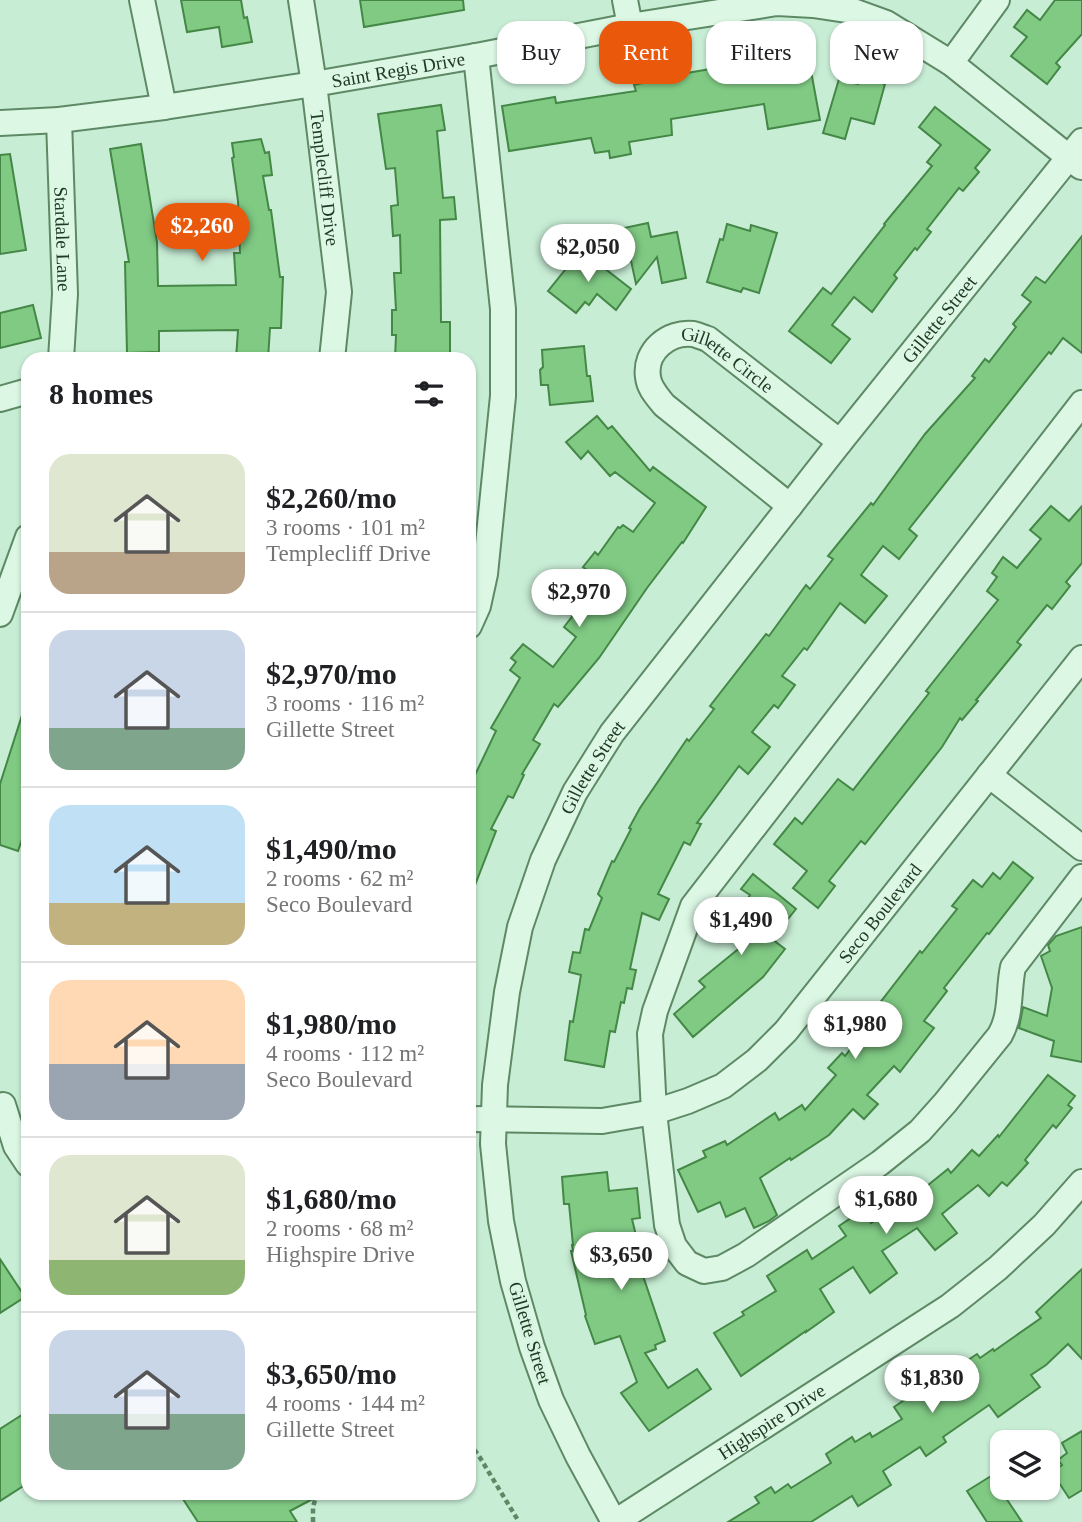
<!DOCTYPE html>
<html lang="en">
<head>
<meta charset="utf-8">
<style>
  :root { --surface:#fff; --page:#f6f6f6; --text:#202124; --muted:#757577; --line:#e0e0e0; --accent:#ea580c }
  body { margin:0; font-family:"Times New Roman",serif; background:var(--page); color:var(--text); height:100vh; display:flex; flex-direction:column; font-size:26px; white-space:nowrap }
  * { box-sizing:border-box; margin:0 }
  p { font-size:23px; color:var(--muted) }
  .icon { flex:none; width:38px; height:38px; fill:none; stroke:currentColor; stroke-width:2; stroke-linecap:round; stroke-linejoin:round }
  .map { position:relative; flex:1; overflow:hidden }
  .drawer { position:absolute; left:21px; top:352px; width:455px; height:1148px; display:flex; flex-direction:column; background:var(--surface); border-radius:21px; box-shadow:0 2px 5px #0004 }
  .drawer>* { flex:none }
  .hud { position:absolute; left:497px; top:21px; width:480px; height:63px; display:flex; gap:14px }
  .controls { position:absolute; left:990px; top:1430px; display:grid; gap:14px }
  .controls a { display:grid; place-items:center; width:70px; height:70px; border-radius:14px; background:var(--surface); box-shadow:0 2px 5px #0004; font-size:35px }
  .price { position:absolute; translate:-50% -60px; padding:0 16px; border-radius:24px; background:#fff; color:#222; font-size:23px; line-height:46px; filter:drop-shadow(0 2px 4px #0008) }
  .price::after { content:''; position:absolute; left:50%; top:42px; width:21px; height:16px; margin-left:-10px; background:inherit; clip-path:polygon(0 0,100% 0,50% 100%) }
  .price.selected { background:var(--accent); color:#fff }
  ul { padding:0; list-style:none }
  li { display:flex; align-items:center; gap:21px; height:175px; padding:0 28px }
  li+li { border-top:2px solid var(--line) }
  li span { display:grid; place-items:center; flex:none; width:196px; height:140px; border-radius:21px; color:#555 }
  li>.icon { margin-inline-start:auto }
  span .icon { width:84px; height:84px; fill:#fffc; stroke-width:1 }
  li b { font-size:30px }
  h2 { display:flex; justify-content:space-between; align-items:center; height:84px; padding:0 28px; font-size:30px }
  .tag { padding:0 24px; border-radius:21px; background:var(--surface); box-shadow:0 2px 5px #0004; font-size:24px; line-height:63px }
  .tag.selected { background:var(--accent); color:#fff }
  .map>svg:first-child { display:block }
</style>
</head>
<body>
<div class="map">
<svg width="1082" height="1522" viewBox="0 0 1082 1522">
  <rect width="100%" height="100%" fill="#c8edd5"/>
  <g fill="#80ca84" stroke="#448746" stroke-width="2">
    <path d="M181,0H241L244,18L247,17L252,42L222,47L219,27L187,32Z"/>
    <path d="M360,0H463L464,10L364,27Z"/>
    <path d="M1055,0H1082V34L1056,63L1060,67L1047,84L1011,56L1027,37L1014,27L1027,10L1040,20Z"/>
    <path d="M809,60L820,120L768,129L764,104L671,119L672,135L629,142L631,154L610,158L609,151L595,153L591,138L509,151L502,106L555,97L556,103L636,91L634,85L681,74L734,65L735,73L749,71L750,78L787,72L785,64Z"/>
    <path d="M861,77L885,84L874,124L851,118L845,139L823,133L839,79L858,84Z"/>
    <path d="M441,105L445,130L437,131L443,198L454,197L456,219L440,220L441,322H450V359H395L396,335H392V310H396L394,273H401L400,235L393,236L391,206L398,205L395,168L386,169L378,114Z"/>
    <path d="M935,107L990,150L975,168L979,172L963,191L959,188L927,229L931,232L917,250L915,248L894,275L897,278L872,312L854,297L832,325L850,339L831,363L789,331L823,288L831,294L885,225L884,224L932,166L927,162L941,145L919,127Z"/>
    <path d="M261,139L265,153L269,152L272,175L263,176L269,210H271L280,277H283L281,328H270L268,359H236L238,330L159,331V352L127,353L125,262H129L110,149L141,144L157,242L158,286L236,285L234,253H240L238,201L232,158L234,157L232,143Z"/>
    <path d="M10,154L26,250L0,254V155Z"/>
    <path d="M648,223L651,237L677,232L686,278L662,283L657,257L636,284L624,228Z"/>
    <path d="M727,224L750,231L751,225L777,233L759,293L743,288L741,292L707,282L720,239L723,240Z"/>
    <path d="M1082,236V353L1063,338L1051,354L1049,352L909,529L917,536L899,559L883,546L861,575L887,596L865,623L840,603L807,650L804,648L782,676L795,685L778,708L774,705L752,732L770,747L748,774L739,766L697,823L701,824L690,845L684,842L658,894L669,899L659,920L642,913L630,969L636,970L632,989L627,988L624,1003L621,1002L615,1032L610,1031L604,1067L565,1060L570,1021L573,1022L581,975L569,972L573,952L580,953L585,929L589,930L602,898L598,894L612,861L614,862L631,829L629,828L640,808L687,739L689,741L714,709L710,706L766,634L769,636L806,585L810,589L833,559L828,556L871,503L873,505L925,434L975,378L972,376L985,359L989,362L1016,327L1013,324L1031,302L1022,295L1036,277L1045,283Z"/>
    <path d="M581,250L631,289L616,310L597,294L589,305L585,302L576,313L548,291Z"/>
    <path d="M33,305L41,338L0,348V313Z"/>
    <path d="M584,346L587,376H590L593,401L550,405L548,385H541L540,370L543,367L542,350Z"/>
    <path d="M597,416L608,429L612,426L650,471L653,467L706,507L683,543L682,542L647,588L599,658L558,707L554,704L533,740L540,744L522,774L524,775L513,798L508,796L491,829L496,831L470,898L469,897V772L475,775L496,731L491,728L520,678L510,670L516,662L511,658L523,644L553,667L576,637L564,627L575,613L579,616L604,583L583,567L595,552L598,555L618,527L620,528L623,525L633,532L655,503L615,472L610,476L588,451L581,459L566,442Z"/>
    <path d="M1051,506L1069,521L1082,506V563L1066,582L1070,586L1052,609L1047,605L1017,642L1021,645L976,700L978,701L962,720L960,718L942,747L888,815L865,844L861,841L829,881L835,886L818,908L793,888L807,871L774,844L795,818L802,824L838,779L853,790L929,693L926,691L998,600L987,591L997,577L992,573L1003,557L1017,568L1041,539L1030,530Z"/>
    <path d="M24,709L28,710V822L18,851L0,845V784Z"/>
    <path d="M1013,862L1033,878L989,934L987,933L944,988L947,991L924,1021L934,1028L900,1072L894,1066L867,1095L878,1104L864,1119L853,1109L829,1135L791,1160L790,1158L760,1178L777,1215L769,1221L754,1228L745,1208L726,1217L720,1202L698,1212L678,1170L706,1157L703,1151L725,1141L727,1145L775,1113L779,1120L802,1105L805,1110L836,1075L828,1068L842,1053L845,1056L869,1025L865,1022L920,951L922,953L957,909L952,906L973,880L982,887L993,873L1000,879Z"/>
    <path d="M753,874L796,909L772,939L785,949L763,977L693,1037L674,1014L705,987L699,981L742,946L728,935L746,912L742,908L750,895L741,889Z"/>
    <path d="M1082,927V1062L1051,1056L1054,1041L1019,1028L1023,1007L1047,1016L1052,988L1041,956L1050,951L1048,945L1056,936Z"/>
    <path d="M1048,1075L1075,1096L1068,1105L1072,1108L1056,1128L1053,1125L1025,1160L1028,1163L1007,1186L1002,1182L989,1196L978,1185L942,1214L957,1233L935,1250L917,1228L882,1251L897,1273L870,1293L853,1267L820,1289L834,1312L806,1332V1331L741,1376L714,1333L744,1315L742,1312L776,1291L767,1276L807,1250L812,1259L846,1236L839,1226L863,1210L871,1223L917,1194L948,1169L951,1173L972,1150L979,1156L998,1135L999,1137Z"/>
    <path d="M607,1172L609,1191L637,1188L640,1218L632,1219L642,1260L638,1261L665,1341L655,1345L656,1349L645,1353L668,1388L697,1369L711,1389L649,1431L621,1393L637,1382L620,1336L595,1344L585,1316L586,1315L571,1251H573L572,1245H573L569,1204H564L562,1177Z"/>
    <path d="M0,1259L25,1297L0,1313Z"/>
    <path d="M1082,1269V1359L1068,1344L1046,1365L1031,1375L1040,1387L998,1417L989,1405L943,1437L946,1442L926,1456L920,1447L883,1471L891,1485L858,1506L852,1496L811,1522H728L759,1503L755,1497L771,1487L775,1493L788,1484L791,1488L831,1463L826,1454L852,1437L855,1442L870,1433L872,1437L902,1419L894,1407L912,1395L913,1397L977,1354L980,1358L993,1349L994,1351L1041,1318L1036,1312Z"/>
    <path d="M28,1411V1483L0,1501V1429Z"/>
    <path d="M1082,1431V1490L1069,1498L1052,1472L1062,1465L1058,1460L1067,1453L1062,1443Z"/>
    <path d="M991,1476L1022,1522H987L967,1491Z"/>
    <path d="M179,1493H324L290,1511L297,1522H198Z"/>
  </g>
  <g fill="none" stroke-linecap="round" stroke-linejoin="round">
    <defs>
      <g id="minor">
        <path d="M142,0L164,107"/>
        <path id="s1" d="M301,0L314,84L339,292L332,359"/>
        <path d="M625,0L630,26"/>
        <path d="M951,63L997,0"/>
        <path id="s2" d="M59,120L65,294L61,359"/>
        <path id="s3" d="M0,123L59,120L164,107L314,84L476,56L630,26L777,3L813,5L853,11L886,23L951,63L1081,167"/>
        <path d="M0,399L28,391"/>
        <path d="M1082,403L693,906L655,1011L650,1034L654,1112L667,1225L674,1246L687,1263L704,1271L722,1268L746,1255L880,1163L920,1131L945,1103L1000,1035C1012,1014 1008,990 1013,967L1082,877"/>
        <path id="s4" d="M790,506L664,405C657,396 649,388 648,377C644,351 669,331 693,334C698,335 704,338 708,339L840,442"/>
        <path d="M0,614L28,537"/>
        <path d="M469,626L478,606L485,574L503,396V309L476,56"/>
        <path d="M989,775L1082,848"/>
        <path d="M3,1105L16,1146L28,1164"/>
        <path id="s5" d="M469,1119L602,1121L654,1112L688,1101L723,1086L757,1060L786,1031L1082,658"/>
        <path id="s6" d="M614,1522L578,1456L551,1400L532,1347L513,1281L501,1221L493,1144L495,1085L507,992L520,927L543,860L575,792L612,733L840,442L1082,141"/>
        <path id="s7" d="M615,1522L950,1306L998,1268L1044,1225L1082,1182"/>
      </g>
    </defs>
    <use href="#minor" stroke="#5e8965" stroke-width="28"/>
    <g stroke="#5e8965" stroke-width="4.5" stroke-dasharray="5 3.5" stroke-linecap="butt">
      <path d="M469,1443L479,1456L519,1522"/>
      <path d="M313,1522V1507L317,1493"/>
    </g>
    <use href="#minor" stroke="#dcf8e5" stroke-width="24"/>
  </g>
  <g text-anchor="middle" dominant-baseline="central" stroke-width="6" stroke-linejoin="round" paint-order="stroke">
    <g font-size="19" fill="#213a24" stroke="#d8f5e2">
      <text stroke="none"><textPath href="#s3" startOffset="402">Saint Regis Drive</textPath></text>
      <text stroke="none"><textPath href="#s1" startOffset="180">Templecliff Drive</textPath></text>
      <text stroke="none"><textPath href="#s2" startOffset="119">Stardale Lane</textPath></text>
      <text stroke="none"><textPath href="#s6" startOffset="1363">Gillette Street</textPath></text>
      <text stroke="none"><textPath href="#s4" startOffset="308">Gillette Circle</textPath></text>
      <text stroke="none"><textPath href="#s6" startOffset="796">Gillette Street</textPath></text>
      <text stroke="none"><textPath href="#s5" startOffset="494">Seco Boulevard</textPath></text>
      <text transform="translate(530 1333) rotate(73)">Gillette Street</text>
      <text stroke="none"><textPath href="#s7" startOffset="186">Highspire Drive</textPath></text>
    </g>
  </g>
</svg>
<div class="controls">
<a><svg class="icon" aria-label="layers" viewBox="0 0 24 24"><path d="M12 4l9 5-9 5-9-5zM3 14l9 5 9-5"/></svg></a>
</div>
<b class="price selected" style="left:202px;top:263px">$2,260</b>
<b class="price" style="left:588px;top:284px">$2,050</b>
<b class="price" style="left:579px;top:629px">$2,970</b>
<b class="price" style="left:741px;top:957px">$1,490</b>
<b class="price" style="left:855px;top:1061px">$1,980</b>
<b class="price" style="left:886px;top:1236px">$1,680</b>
<b class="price" style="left:621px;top:1292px">$3,650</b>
<b class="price" style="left:932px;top:1415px">$1,830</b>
<div class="hud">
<a class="tag">Buy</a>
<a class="tag selected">Rent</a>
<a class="tag">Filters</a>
<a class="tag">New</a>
</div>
<section class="drawer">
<h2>8 homes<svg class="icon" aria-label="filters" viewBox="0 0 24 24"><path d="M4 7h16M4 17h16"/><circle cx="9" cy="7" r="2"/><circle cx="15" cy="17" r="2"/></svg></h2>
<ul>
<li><span style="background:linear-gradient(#dfe7d0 70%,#b9a48a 0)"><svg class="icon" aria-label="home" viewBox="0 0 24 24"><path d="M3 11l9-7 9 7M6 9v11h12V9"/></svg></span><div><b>$2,260/mo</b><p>3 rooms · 101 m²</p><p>Templecliff Drive</p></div></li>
<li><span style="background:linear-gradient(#c9d6e8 70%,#7fa58c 0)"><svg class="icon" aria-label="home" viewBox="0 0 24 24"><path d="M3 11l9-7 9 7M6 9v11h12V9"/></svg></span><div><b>$2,970/mo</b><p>3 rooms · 116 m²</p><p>Gillette Street</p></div></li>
<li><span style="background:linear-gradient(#bfe0f5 70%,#c2b280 0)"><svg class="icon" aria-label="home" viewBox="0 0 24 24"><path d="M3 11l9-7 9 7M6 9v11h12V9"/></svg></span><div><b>$1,490/mo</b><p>2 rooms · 62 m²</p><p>Seco Boulevard</p></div></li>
<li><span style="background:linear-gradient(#ffd9b3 60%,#9aa5b1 0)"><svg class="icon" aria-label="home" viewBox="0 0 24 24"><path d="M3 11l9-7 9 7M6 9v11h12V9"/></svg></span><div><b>$1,980/mo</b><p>4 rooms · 112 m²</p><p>Seco Boulevard</p></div></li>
<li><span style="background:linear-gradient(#dfe7d0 75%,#8fb573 0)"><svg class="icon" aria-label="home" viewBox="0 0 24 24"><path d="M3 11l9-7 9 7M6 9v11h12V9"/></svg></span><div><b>$1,680/mo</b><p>2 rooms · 68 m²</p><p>Highspire Drive</p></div></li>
<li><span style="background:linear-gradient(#c9d6e8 60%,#7fa58c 0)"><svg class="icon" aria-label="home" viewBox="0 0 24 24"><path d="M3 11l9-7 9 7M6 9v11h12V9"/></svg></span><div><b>$3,650/mo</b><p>4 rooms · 144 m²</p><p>Gillette Street</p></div></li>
</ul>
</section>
</div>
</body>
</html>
